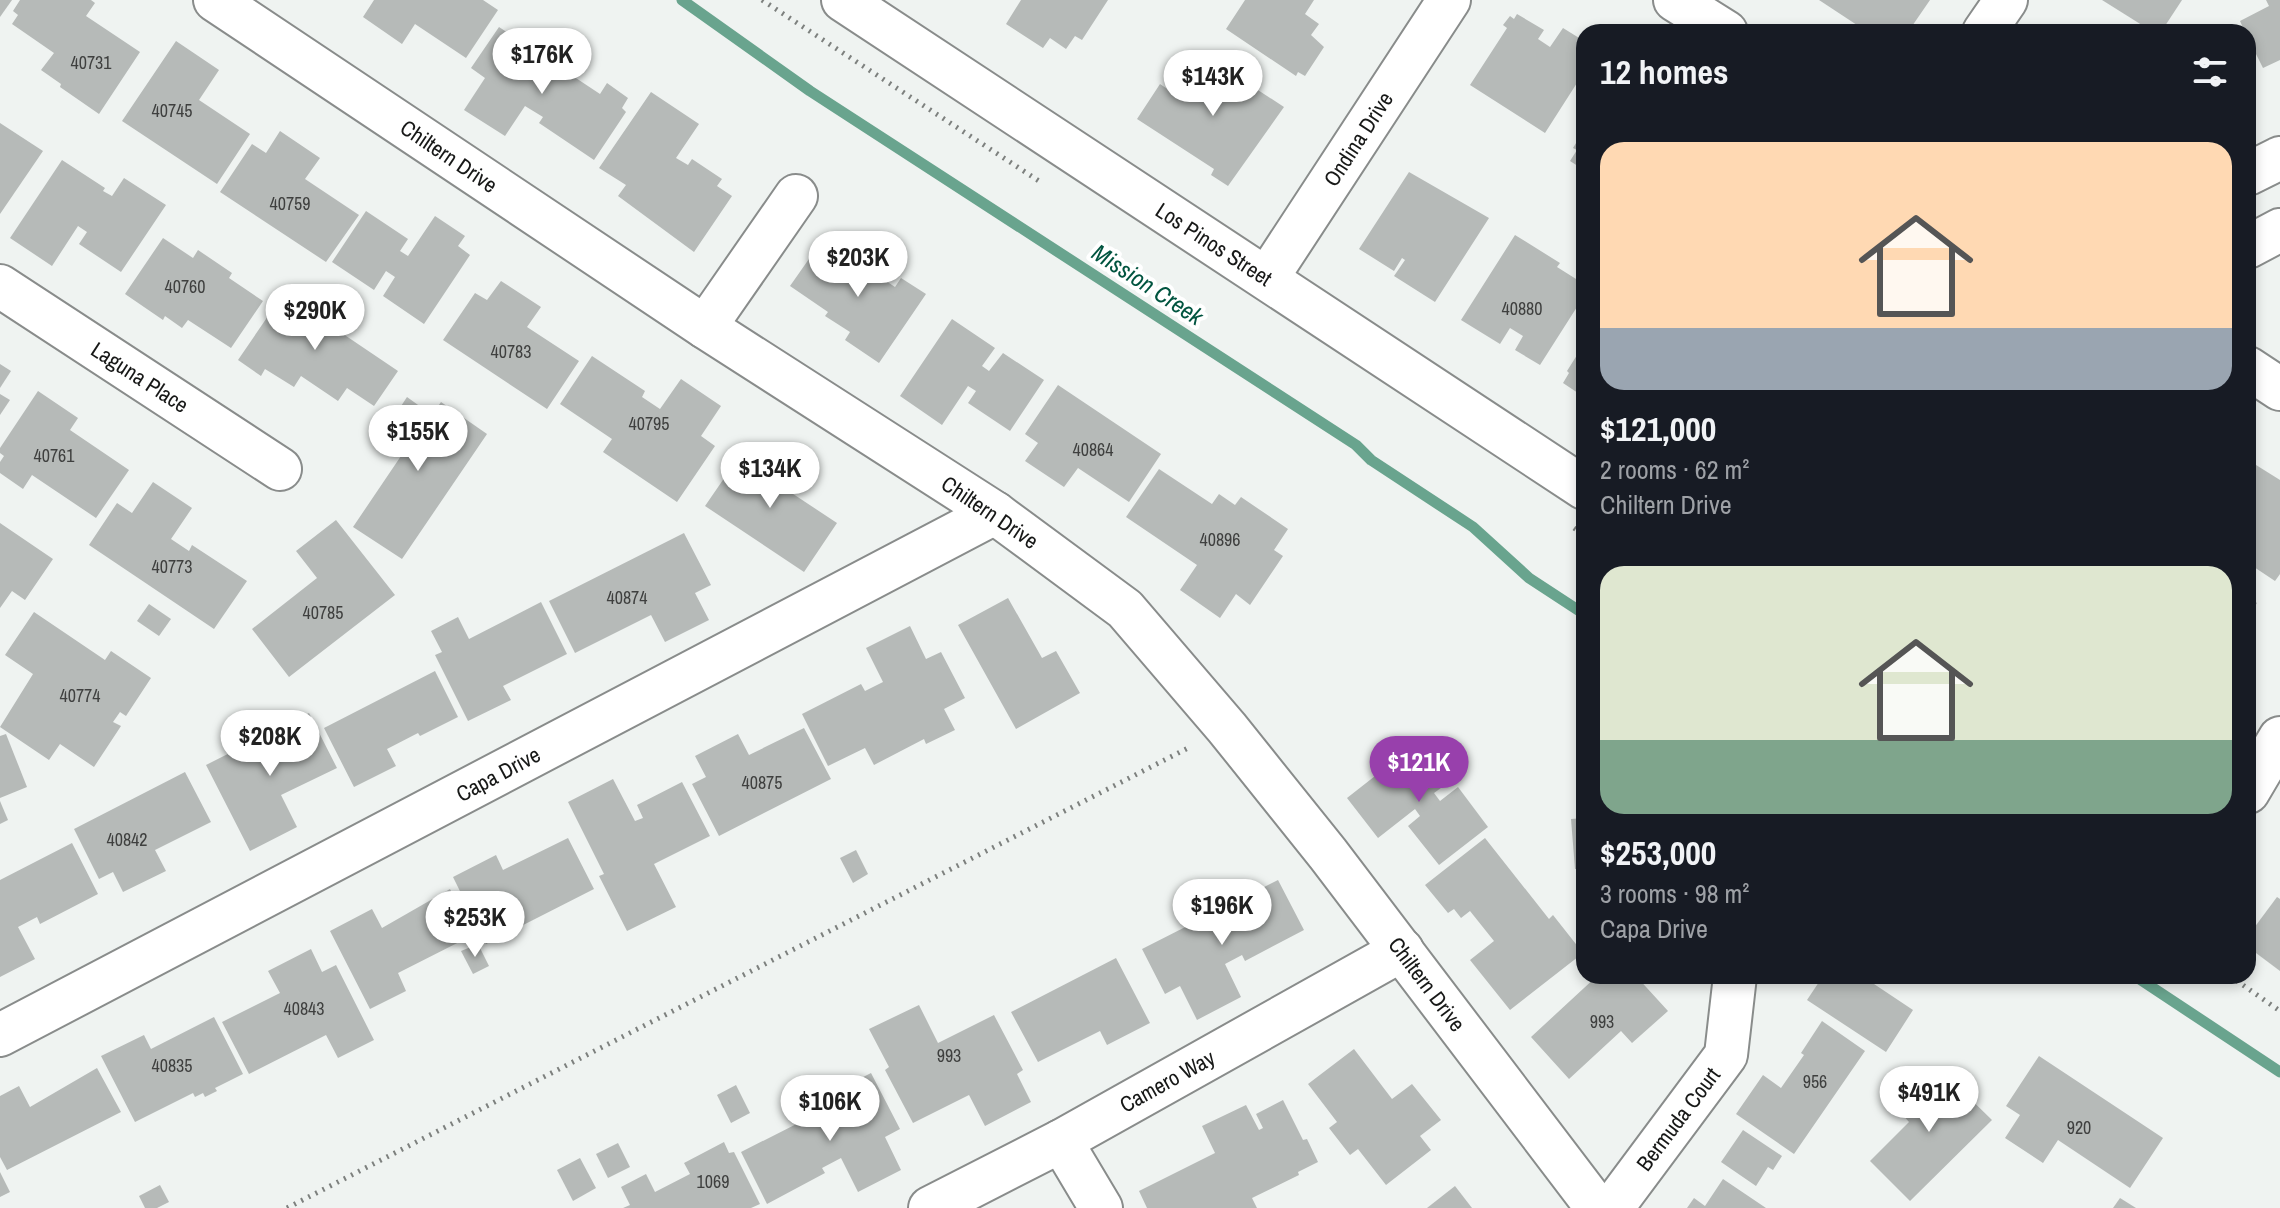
<!DOCTYPE html>
<html lang="en">
<head>
<meta charset="utf-8">
<style>
  :root { --surface:#171b24; --page:#242831; --text:#f1f3f6; --muted:#9ea1a6; --accent:#9840ac }
  body { margin:0; font-family:"Archivo Narrow",sans-serif; background:var(--page); color:var(--text); height:100vh; display:flex; flex-direction:column; font-size:30px; white-space:nowrap }
  * { box-sizing:border-box; margin:0 }
  p { font-size:26px; color:var(--muted) }
  .icon { flex:none; width:44px; height:44px; fill:none; stroke:currentColor; stroke-width:2; stroke-linecap:round; stroke-linejoin:round }
  .map { position:relative; flex:1; overflow:hidden }
  .details { position:absolute; left:1576px; top:24px; width:680px; height:960px; display:flex; flex-direction:column; background:var(--surface); border-radius:24px; box-shadow:0 4px 12px #0003 }
  .details>* { flex:none }
  .price { position:absolute; translate:-50% -68px; padding:0 18px; border-radius:28px; background:#fff; color:#222; font-size:26px; line-height:52px; filter:drop-shadow(0 2px 4px #0008) }
  .price::after { content:''; position:absolute; left:50%; top:48px; width:24px; height:18px; margin-left:-12px; background:inherit; clip-path:polygon(0 0,100% 0,50% 100%) }
  .price.active { background:var(--accent); color:#fff }
  ul { padding:0; list-style:none }
  li { display:grid; align-content:center; gap:16px; height:424px; padding:0 24px }
  li span { display:grid; place-items:center; height:248px; border-radius:24px; color:#555 }
  li>.icon { margin-inline-start:auto }
  span .icon { width:144px; height:144px; fill:#fffc; stroke-width:1 }
  li b { font-size:34px }
  h2 { display:flex; justify-content:space-between; align-items:center; height:96px; padding:0 24px; font-size:34px }
  .map>svg:first-child { display:block }
</style>
</head>
<body>
<div class="map">
<svg width="2280" height="1208" viewBox="0 0 2280 1208">
  <rect width="100%" height="100%" fill="#eff3f1"/>
  <g fill="none" stroke-linecap="round" stroke-linejoin="round">
    <g stroke="#69a48e" stroke-width="11">
      <path d="M682,0L810,91L1356,445L1371,460L1473,527L1529,578L1584,614"/>
      <path d="M2135,976L2280,1072"/>
    </g>
  </g>
  <g fill="#b6bab8">
    <path d="M0,0H12L0,17Z"/>
    <path d="M20,0H91L95,3L86,16L140,52L99,114L60,87L61,84L41,70L54,53L12,24L18,15L13,11Z"/>
    <path d="M374,0H483L498,10L466,58L415,24L402,44L363,17Z"/>
    <path d="M1021,0H1108L1082,40L1075,36L1066,49L1050,38L1043,48L1006,24Z"/>
    <path d="M1245,0H1314L1305,14L1319,24L1311,35L1324,47L1305,76L1298,72L1296,76L1226,29Z"/>
    <path d="M1819,0H1930L1908,32H1873L1862,25L1860,27Z"/>
    <path d="M2102,0H2182L2161,32H2153Z"/>
    <path d="M2266,0H2280V60L2263,68L2248,38V32H2245L2240,21L2269,6Z"/>
    <path d="M1517,14L1544,30L1538,39L1550,47L1563,28L1584,41V72L1545,133L1470,85L1507,28L1503,25L1510,16L1514,19Z"/>
    <path d="M499,27L600,94L607,83L628,98L622,108L626,112L594,160L539,123L543,117L525,106L505,136L464,110L485,78L471,68Z"/>
    <path d="M176,41L219,70L199,100L250,134L217,184L122,121Z"/>
    <path d="M1203,54L1284,107L1228,186L1211,175L1214,169L1137,119L1160,84L1176,95Z"/>
    <path d="M651,92L699,124L676,158L688,165L692,159L722,179L717,186L732,196L694,252L618,196L626,185L599,168Z"/>
    <path d="M0,123L43,151L0,214Z"/>
    <path d="M1584,130V170L1570,161L1577,150L1573,148Z"/>
    <path d="M280,131L320,158L305,179L359,215L326,262L220,192L252,144L266,153Z"/>
    <path d="M62,160L105,188L103,191L112,196L124,178L166,205L121,272L79,244L87,232L78,226L52,266L10,238Z"/>
    <path d="M1409,172L1489,218L1435,302L1394,276L1405,260L1402,258L1394,271L1359,249Z"/>
    <path d="M366,211L408,239L400,251L408,256L435,216L465,236L458,246L470,255L424,324L383,296L395,277L386,271L374,290L332,262Z"/>
    <path d="M1515,235L1560,263L1557,267L1584,284V296L1540,365L1515,350L1523,336L1510,328L1500,344L1461,320Z"/>
    <path d="M163,238L193,258L198,250L232,273L229,278L263,301L231,348L188,320L182,328L165,316L163,320L125,294Z"/>
    <path d="M823,239L895,287L901,278L926,294L879,363L845,340L850,332L825,316L828,312L790,286Z"/>
    <path d="M501,281L541,307L527,327L579,361L547,409L443,340L475,293L487,300Z"/>
    <path d="M290,284L321,305L315,315L398,371L374,406L347,388L338,401L301,376L294,387L265,369L261,376L238,360Z"/>
    <path d="M952,319L995,348L982,366L989,371L1003,353L1044,380L1010,431L968,403L976,391L968,386L942,425L900,396Z"/>
    <path d="M1584,344V397L1563,383L1569,373L1567,371Z"/>
    <path d="M592,356L645,391L642,397L660,409L681,379L721,406L701,436L715,446L677,502L603,452L612,439L560,404Z"/>
    <path d="M0,364L11,371L0,388Z"/>
    <path d="M1058,385L1161,454L1129,502L1078,468L1064,487L1025,461L1038,443L1025,434Z"/>
    <path d="M38,391L78,418L70,430L129,470L96,518L32,475L23,489L0,473V462L4,456L0,453V448Z"/>
    <path d="M0,394L10,400L0,415Z"/>
    <path d="M407,397L432,415L441,402L487,434L402,559L353,527L403,453L380,438Z"/>
    <path d="M747,445L786,471L778,484L837,523L804,572L705,506Z"/>
    <path d="M2248,460L2280,480V574L2275,581L2248,563Z"/>
    <path d="M1159,469L1212,504L1219,494L1235,505L1241,497L1288,529L1274,550L1283,556L1250,605L1236,594L1220,618L1180,590L1197,565L1126,517Z"/>
    <path d="M153,482L192,508L171,539L189,551L192,545L247,581L214,629L89,545L117,503L132,513Z"/>
    <path d="M336,520L395,595L289,677L252,629L317,578L296,551Z"/>
    <path d="M0,523L53,559L25,600L12,591L0,608Z"/>
    <path d="M684,533L711,585L695,593L709,620L665,642L651,615L575,653L549,601Z"/>
    <path d="M2248,597L2257,603L2248,616Z"/>
    <path d="M1008,598L1042,658L1056,651L1080,693L1016,729L958,625Z"/>
    <path d="M541,602L567,654L503,686L511,700L468,721L435,655L442,652L431,631L458,617L469,639Z"/>
    <path d="M149,604L171,619L159,636L137,621Z"/>
    <path d="M34,612L105,660L111,651L151,678L126,716L120,712L113,722L121,726L94,767L60,744L49,760L0,727L33,674L5,655Z"/>
    <path d="M910,626L926,659L941,652L965,698L944,709L955,730L926,744L924,739L874,765L865,748L828,766L802,714L861,684L865,691L883,682L866,648Z"/>
    <path d="M435,671L458,717L420,736L418,733L387,749L396,766L354,787L324,728Z"/>
    <path d="M309,713L337,768L281,795L297,827L250,851L206,765Z"/>
    <path d="M804,728L831,779L719,836L692,784L706,777L695,756L738,734L749,755Z"/>
    <path d="M6,734L27,787L0,798V736Z"/>
    <path d="M1421,740L1452,780L1434,793L1440,801L1458,787L1488,827L1439,865L1408,826L1420,816L1415,809L1378,838L1347,798Z"/>
    <path d="M185,772L211,822L155,850L166,871L123,892L113,872L99,879L74,829Z"/>
    <path d="M613,779L635,821L643,818L637,805L682,782L710,836L654,864L676,907L627,931L599,876L604,874L568,802Z"/>
    <path d="M0,801L8,820L0,824Z"/>
    <path d="M1584,818V869H1575L1571,819Z"/>
    <path d="M568,838L594,889L486,944L453,877L496,855L503,870Z"/>
    <path d="M1485,838L1549,919L1553,915L1583,953L1510,1010L1470,960L1494,941L1470,911L1461,918L1454,909L1448,913L1425,885Z"/>
    <path d="M72,843L98,894L40,924L37,917L18,927L35,959L0,977V880Z"/>
    <path d="M856,850L868,874L853,883L840,858Z"/>
    <path d="M1278,880L1304,930L1245,961L1242,955L1225,964L1241,997L1197,1020L1180,986L1165,994L1142,949Z"/>
    <path d="M450,889L473,935L398,973L406,991L370,1009L330,931L372,909L382,928Z"/>
    <path d="M2277,897L2280,899V971L2248,947V936Z"/>
    <path d="M478,944L489,966L473,974L461,951Z"/>
    <path d="M311,949L322,972L336,965L374,1040L338,1058L326,1035L249,1074L222,1022L280,993L268,971Z"/>
    <path d="M1116,958L1150,1023L1107,1045L1100,1031L1038,1062L1011,1012Z"/>
    <path d="M1597,976H1636L1668,1011L1632,1043L1621,1031L1569,1079L1531,1037Z"/>
    <path d="M1823,976H1871L1868,980L1913,1010L1886,1052L1807,1000Z"/>
    <path d="M1880,976H1896L1891,983Z"/>
    <path d="M919,1005L938,1043L994,1015L1023,1070L1017,1074L1031,1102L985,1126L969,1095L913,1123L885,1070L889,1067L869,1029Z"/>
    <path d="M214,1017L243,1074L215,1088L217,1091L205,1097L203,1093L195,1097L193,1093L135,1122L101,1056L144,1035L151,1049Z"/>
    <path d="M1822,1021L1865,1051L1794,1154L1736,1114L1763,1075L1781,1088L1804,1055L1801,1053Z"/>
    <path d="M1354,1049L1392,1099L1412,1084L1441,1120L1420,1136L1431,1150L1386,1185L1358,1149L1350,1155L1329,1128L1337,1122L1308,1084Z"/>
    <path d="M2039,1056L2163,1138L2130,1188L2058,1140L2043,1163L2005,1138L2020,1115L2006,1106Z"/>
    <path d="M97,1068L121,1112L7,1170L0,1157V1096L19,1086L30,1107Z"/>
    <path d="M1929,1069L1946,1085L1951,1080L1992,1120L1910,1201L1870,1161L1909,1122L1894,1105Z"/>
    <path d="M871,1073L900,1129L885,1137L901,1170L858,1192L841,1158L822,1168L825,1173L767,1204L741,1152L828,1108L822,1098Z"/>
    <path d="M736,1085L750,1113L731,1123L717,1095Z"/>
    <path d="M1283,1100L1303,1140L1307,1139L1318,1162L1298,1172L1299,1175L1252,1198L1257,1208H1147L1139,1191L1215,1153L1202,1126L1246,1105L1259,1130L1263,1128L1256,1114Z"/>
    <path d="M1743,1130L1782,1156L1773,1170L1768,1167L1756,1186L1721,1162Z"/>
    <path d="M724,1142L729,1153L734,1152L760,1204L751,1208H623L630,1205L621,1187L646,1174L655,1192L690,1174L684,1163Z"/>
    <path d="M618,1143L630,1167L608,1178L596,1154Z"/>
    <path d="M580,1158L596,1188L573,1201L557,1170Z"/>
    <path d="M0,1172L10,1192L0,1197Z"/>
    <path d="M1723,1179L1766,1208H1687L1694,1198L1705,1206Z"/>
    <path d="M160,1185L169,1202L157,1208H145L139,1196Z"/>
    <path d="M1455,1186L1472,1208H1427Z"/>
    <path d="M2120,1198L2136,1208H2113Z"/>
  </g>
  <g fill="none" stroke-linecap="round" stroke-linejoin="round">
    <defs>
      <g id="minor">
        <path d="M215,0L705,327L995,513L1125,609L1227,728L1328,854L1597,1208"/>
        <path d="M843,0L1584,488"/>
        <path d="M1675,0L1726,32"/>
        <path d="M1984,32L2006,0"/>
        <path d="M2248,174L2280,158"/>
        <path d="M2248,247L2280,230"/>
        <path d="M1267,278L1449,0"/>
        <path d="M0,286L280,469"/>
        <path d="M705,327L796,196"/>
        <path d="M2248,368L2280,389"/>
        <path d="M2248,792L2280,738"/>
        <path d="M0,1035L995,513"/>
        <path d="M1061,1141L1101,1208"/>
        <path d="M930,1208L1061,1141L1402,950"/>
        <path d="M1612,1208L1726,1055L1735,976"/>
      </g>
    </defs>
    <use href="#minor" stroke="#898c8b" stroke-width="46"/>
    <g stroke="#7d807e" stroke-width="5" stroke-dasharray="2 6" stroke-linecap="butt">
      <path d="M762,0L1042,183"/>
      <path d="M1574,528L1584,535"/>
      <path d="M2230,976L2280,1011"/>
      <path d="M287,1208L1190,747"/>
    </g>
    <use href="#minor" stroke="#fff" stroke-width="42"/>
  </g>
  <g text-anchor="middle" dominant-baseline="central" stroke-width="8" stroke-linejoin="round" paint-order="stroke">
    <g font-size="18" fill="#3f403f">
      <text x="91" y="62">40731</text>
      <text x="172" y="110">40745</text>
      <text x="290" y="203">40759</text>
      <text x="185" y="286">40760</text>
      <text x="1522" y="308">40880</text>
      <text x="511" y="351">40783</text>
      <text x="649" y="423">40795</text>
      <text x="1093" y="449">40864</text>
      <text x="54" y="455">40761</text>
      <text x="1220" y="539">40896</text>
      <text x="172" y="566">40773</text>
      <text x="627" y="597">40874</text>
      <text x="323" y="612">40785</text>
      <text x="80" y="695">40774</text>
      <text x="762" y="782">40875</text>
      <text x="127" y="839">40842</text>
      <text x="304" y="1008">40843</text>
      <text x="1602" y="1021">993</text>
      <text x="949" y="1055">993</text>
      <text x="172" y="1065">40835</text>
      <text x="1815" y="1081">956</text>
      <text x="2079" y="1127">920</text>
      <text x="713" y="1181">1069</text>
    </g>
    <g font-size="22" fill="#171817" stroke="#fff">
      <text transform="translate(1358 139) rotate(-57)">Ondina Drive</text>
      <text transform="translate(449 156) rotate(34)">Chiltern Drive</text>
      <text transform="translate(1214 244) rotate(33)">Los Pinos Street</text>
      <text transform="translate(140 377) rotate(33)">Laguna Place</text>
      <text transform="translate(990 512) rotate(34)">Chiltern Drive</text>
      <text transform="translate(498 774) rotate(-28)">Capa Drive</text>
      <text transform="translate(1427 984) rotate(53)">Chiltern Drive</text>
      <text transform="translate(1167 1081) rotate(-29)">Camero Way</text>
      <text transform="translate(1678 1119) rotate(-53)">Bermuda Court</text>
    </g>
    <g font-size="24" font-style="italic" fill="#00543f" stroke="#fff">
      <text transform="translate(1148 284) rotate(33)">Mission Creek</text>
    </g>
  </g>
</svg>
<b class="price" style="left:542px;top:96px">$176K</b>
<b class="price" style="left:1213px;top:118px">$143K</b>
<b class="price" style="left:858px;top:299px">$203K</b>
<b class="price" style="left:315px;top:352px">$290K</b>
<b class="price" style="left:418px;top:473px">$155K</b>
<b class="price" style="left:770px;top:510px">$134K</b>
<b class="price" style="left:270px;top:778px">$208K</b>
<b class="price active" style="left:1419px;top:804px">$121K</b>
<b class="price" style="left:1222px;top:947px">$196K</b>
<b class="price" style="left:475px;top:959px">$253K</b>
<b class="price" style="left:1929px;top:1134px">$491K</b>
<b class="price" style="left:830px;top:1143px">$106K</b>
<section class="details">
<h2>12 homes<svg class="icon" aria-label="filters" viewBox="0 0 24 24"><path d="M4 7h16M4 17h16"/><circle cx="9" cy="7" r="2"/><circle cx="15" cy="17" r="2"/></svg></h2>
<ul>
<li><span style="background:linear-gradient(#ffd9b3 75%,#9aa5b1 0)"><svg class="icon" aria-label="home" viewBox="0 0 24 24"><path d="M3 11l9-7 9 7M6 9v11h12V9"/></svg></span><div><b>$121,000</b><p>2 rooms · 62 m²</p><p>Chiltern Drive</p></div></li>
<li><span style="background:linear-gradient(#dfe7d0 70%,#7fa58c 0)"><svg class="icon" aria-label="home" viewBox="0 0 24 24"><path d="M3 11l9-7 9 7M6 9v11h12V9"/></svg></span><div><b>$253,000</b><p>3 rooms · 98 m²</p><p>Capa Drive</p></div></li>
</ul>
</section>
</div>
</body>
</html>
